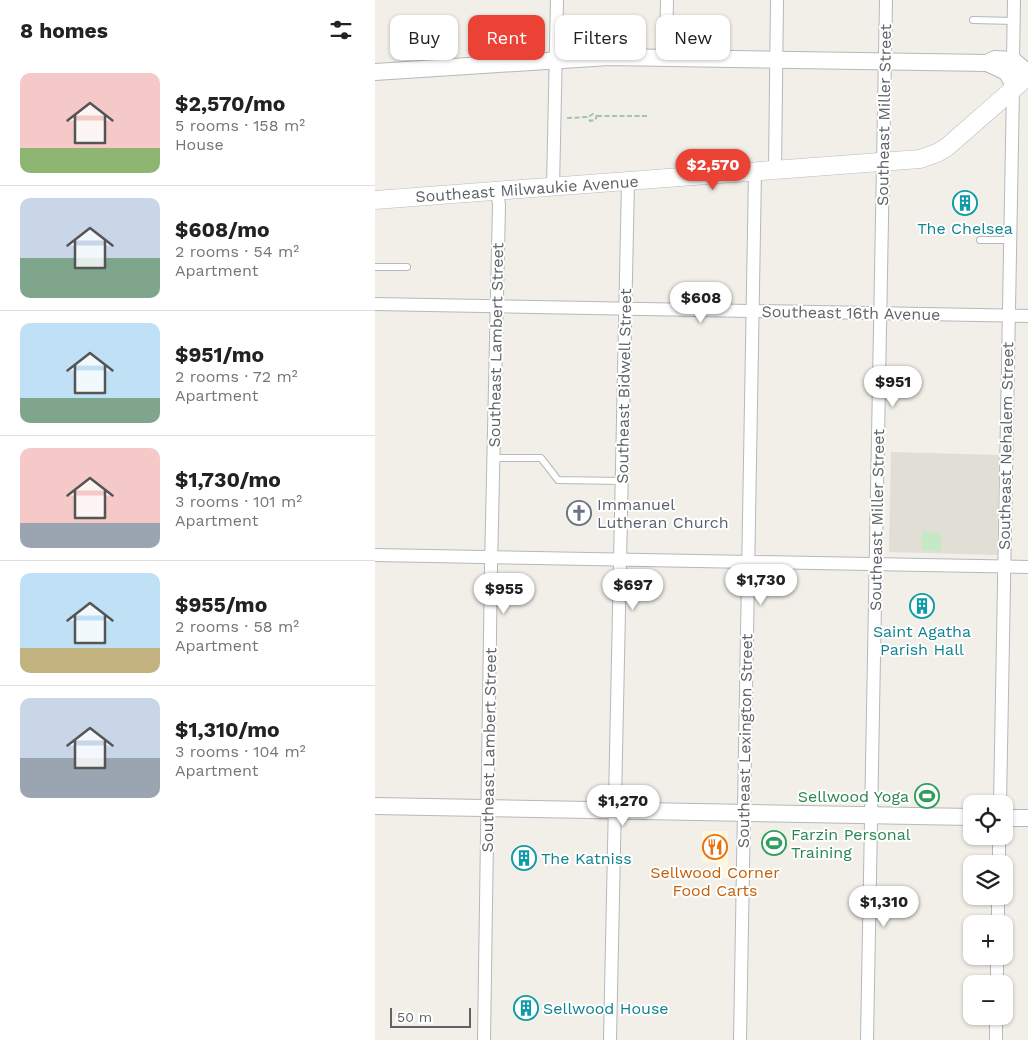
<!DOCTYPE html>
<html lang="en">
<head>
<meta charset="utf-8">
<style>
  :root { --surface:#fff; --page:#f2f2f2; --text:#222; --muted:#767676; --line:#e0e0e0; --accent:#ea4335 }
  body { margin:0; font-family:"Work Sans",sans-serif; background:var(--page); color:var(--text); height:100vh; display:flex; flex-direction:column; font-size:19px; white-space:nowrap }
  * { box-sizing:border-box; margin:0 }
  p { font-size:16px; color:var(--muted) }
  .icon { flex:none; width:28px; height:28px; fill:none; stroke:currentColor; stroke-width:2; stroke-linecap:round; stroke-linejoin:round }
  .map { position:relative; flex:1; overflow:hidden }
  .panel { display:flex; flex-direction:column; background:var(--surface); width:375px }
  .panel>* { flex:none }
  .hud { position:absolute; left:15px; top:15px; width:475px; height:45px; display:flex; gap:10px }
  .buttons { position:absolute; left:588px; top:795px; display:grid; gap:10px }
  .buttons a { display:grid; place-items:center; width:50px; height:50px; border-radius:10px; background:var(--surface); box-shadow:0 1px 4px #0004; font-size:25px }
  .scale { position:absolute; left:15px; bottom:12px; width:81px; box-sizing:border-box; padding-left:5px; border:2px solid #5f6368; border-top:0; font-size:14px; line-height:18px; white-space:nowrap; color:#5f6368; -webkit-text-stroke:4px #fff; paint-order:stroke }
  .price { position:absolute; translate:-50% -42px; padding:0 11px; border-radius:18px; background:#fff; color:#222; font-size:16px; line-height:32px; filter:drop-shadow(0 1px 2px #0008) }
  .price::after { content:''; position:absolute; left:50%; top:30px; width:15px; height:11px; margin-left:-8px; background:inherit; clip-path:polygon(0 0,100% 0,50% 100%) }
  .price.active { background:var(--accent); color:#fff }
  ul { padding:0; list-style:none }
  li { display:flex; align-items:center; gap:15px; height:125px; padding:0 20px }
  li+li { border-top:1px solid var(--line) }
  li span { display:grid; place-items:center; flex:none; width:140px; height:100px; border-radius:10px; color:#555 }
  li>.icon { margin-inline-start:auto }
  span .icon { width:60px; height:60px; fill:#fffc; stroke-width:1 }
  li b { font-size:21px }
  h2 { display:flex; justify-content:space-between; align-items:center; height:60px; padding:0 20px; font-size:21px }
  .chip { padding:0 18px; border-radius:10px; background:var(--surface); box-shadow:0 1px 4px #0004; font-size:18px; line-height:45px }
  .chip.active { background:var(--accent); color:#fff }
  main { display:flex; flex:1; min-height:0 }
  .map>svg:first-child { display:block }
</style>
</head>
<body>
<main>
<section class="panel">
<h2>8 homes<svg class="icon" aria-label="filters" viewBox="0 0 24 24"><path d="M4 7h16M4 17h16"/><circle cx="9" cy="7" r="2"/><circle cx="15" cy="17" r="2"/></svg></h2>
<ul>
<li><span style="background:linear-gradient(#f6c9c9 75%,#8fb573 0)"><svg class="icon" aria-label="home" viewBox="0 0 24 24"><path d="M3 11l9-7 9 7M6 9v11h12V9"/></svg></span><div><b>$2,570/mo</b><p>5 rooms · 158 m²</p><p>House</p></div></li>
<li><span style="background:linear-gradient(#c9d6e8 60%,#7fa58c 0)"><svg class="icon" aria-label="home" viewBox="0 0 24 24"><path d="M3 11l9-7 9 7M6 9v11h12V9"/></svg></span><div><b>$608/mo</b><p>2 rooms · 54 m²</p><p>Apartment</p></div></li>
<li><span style="background:linear-gradient(#bfe0f5 75%,#7fa58c 0)"><svg class="icon" aria-label="home" viewBox="0 0 24 24"><path d="M3 11l9-7 9 7M6 9v11h12V9"/></svg></span><div><b>$951/mo</b><p>2 rooms · 72 m²</p><p>Apartment</p></div></li>
<li><span style="background:linear-gradient(#f6c9c9 75%,#9aa5b1 0)"><svg class="icon" aria-label="home" viewBox="0 0 24 24"><path d="M3 11l9-7 9 7M6 9v11h12V9"/></svg></span><div><b>$1,730/mo</b><p>3 rooms · 101 m²</p><p>Apartment</p></div></li>
<li><span style="background:linear-gradient(#bfe0f5 75%,#c2b280 0)"><svg class="icon" aria-label="home" viewBox="0 0 24 24"><path d="M3 11l9-7 9 7M6 9v11h12V9"/></svg></span><div><b>$955/mo</b><p>2 rooms · 58 m²</p><p>Apartment</p></div></li>
<li><span style="background:linear-gradient(#c9d6e8 60%,#9aa5b1 0)"><svg class="icon" aria-label="home" viewBox="0 0 24 24"><path d="M3 11l9-7 9 7M6 9v11h12V9"/></svg></span><div><b>$1,310/mo</b><p>3 rooms · 104 m²</p><p>Apartment</p></div></li>
</ul>
</section>
<div class="map">
<svg width="653" height="1040" viewBox="0 0 653 1040">
  <rect width="100%" height="100%" fill="#f1efe8"/>
  <path fill="#fef7e0" d="M327,831H353V878H342V862H327Z"/>
  <path fill="#e1ded6" d="M516,452L624,455L622,555L514,552Z"/>
  <path fill="#c5e8c5" d="M547,532L566,533V551L547,550Z"/>
  <g fill="none" stroke-linecap="round" stroke-linejoin="round">
    <defs>
      <g id="service">
        <path d="M598,20L639,21"/>
        <path d="M605,240H635"/>
        <path d="M0,267H32"/>
        <path d="M119,458H166L183,480L247,481"/>
      </g>
      <g id="minor">
        <path d="M291,57L292,0"/>
        <path d="M638,60L639,0"/>
        <path d="M400,170L402,0"/>
        <path d="M178,187L182,0"/>
        <path d="M0,304L653,316"/>
        <path d="M0,555L653,567"/>
        <path d="M625,804L638,88"/>
        <path d="M624,864V836"/>
        <path d="M623,924V896"/>
        <path d="M622,984V956"/>
        <path d="M109,1040L116,567L124,205L122,191"/>
        <path d="M235,1040L253,181"/>
        <path d="M365,1040L380,172"/>
        <path d="M492,1040L511,0"/>
        <path d="M621,1040V1016"/>
      </g>
      <g id="tertiary">
        <path d="M612,63C627,71 634,68 638,88"/>
        <path d="M0,72L234,57L612,63L620,59L638,60L653,73"/>
        <path d="M0,806L596,817"/>
        <path d="M629,818H653"/>
      </g>
      <path id="secondary" d="M0,200L545,159L562,153L572,147L653,76"/>
    </defs>
    <use href="#service" stroke="#b5b8bc" stroke-width="8"/>
    <use href="#minor" stroke="#b5b8bc" stroke-width="14"/>
    <use href="#tertiary" stroke="#b5b8bc" stroke-width="18"/>
    <use href="#secondary" stroke="#b6babf" stroke-width="19"/>
    <g stroke="#9cc7a9" stroke-width="2" stroke-dasharray="5 2.5" stroke-linecap="butt">
      <path d="M222,116H273"/>
      <path d="M192,118L213,117L218,114L222,116L220,120L215,121L213,117"/>
    </g>
    <use href="#service" stroke="#fff" stroke-width="6"/>
    <use href="#minor" stroke="#fff" stroke-width="12"/>
    <use href="#tertiary" stroke="#fff" stroke-width="16"/>
    <use href="#secondary" stroke="#fff" stroke-width="18"/>
  </g>
  <defs>
    <symbol id="building-ring" viewBox="-11 -11 22 22"><circle r="9.5" fill="#fff" stroke="#0f9aa8" stroke-width="1.5"/><path d="M-4-6H4V6H1V3H-1V6H-4ZM-2.5-4.3h1.7v1.8h-1.7ZM.8-4.3h1.7v1.8H.8ZM-2.5-1h1.7V.8h-1.7ZM.8-1h1.7V.8H.8Z" fill="#0f9aa8"/></symbol>
    <symbol id="church-ring" viewBox="-11 -11 22 22"><circle r="9.5" fill="#fff" stroke="#6b7280" stroke-width="1.5"/><path d="M-1.2-6h2.4v3.5h3.3v2.4h-3.3V6h-2.4V-.1h-3.3v-2.4h3.3Z" fill="#6b7280"/></symbol>
    <symbol id="stadium-ring" viewBox="-11 -11 22 22"><circle r="9.5" fill="#fff" stroke="#2e9e5b" stroke-width="1.5"/><path d="M0-5a6.5 5 0 1 0 0 10a6.5 5 0 1 0 0-10ZM-3.5-1.8h7v3.6h-7Z" fill="#2e9e5b"/></symbol>
    <symbol id="restaurant-ring" viewBox="-11 -11 22 22"><circle r="9.5" fill="#fff" stroke="#e8710a" stroke-width="1.5"/><path d="M-5-6h1v4h1v-4h1v4h1v-4h1v5L-1.5 .5V6h-2V.5L-5-1ZM5-6V6H3V1.5H1.5Q1.5-4 5-6Z" fill="#e8710a"/></symbol>
  </defs>
  <g fill-rule="evenodd">
    <use href="#building-ring" x="576" y="189" width="28" height="28"/>
    <use href="#church-ring" x="190" y="499" width="28" height="28"/>
    <use href="#building-ring" x="533" y="592" width="28" height="28"/>
    <use href="#stadium-ring" x="538" y="782" width="28" height="28"/>
    <use href="#stadium-ring" x="385" y="829" width="28" height="28"/>
    <use href="#restaurant-ring" x="326" y="833" width="28" height="28"/>
    <use href="#building-ring" x="135" y="844" width="28" height="28"/>
    <use href="#building-ring" x="137" y="994" width="28" height="28"/>
  </g>
  <g text-anchor="middle" dominant-baseline="central" stroke-width="4" stroke-linejoin="round" paint-order="stroke">
    <g font-size="16" fill="#5f6368" stroke="#fff">
      <text transform="translate(509 115) rotate(-89)">Southeast Miller Street</text>
      <text transform="translate(152 189) rotate(-4)">Southeast Milwaukie Avenue</text>
      <text transform="translate(476 313) rotate(1)">Southeast 16th Avenue</text>
      <text transform="translate(121 345) rotate(-89)">Southeast Lambert Street</text>
      <text transform="translate(249 386) rotate(-89)">Southeast Bidwell Street</text>
      <text transform="translate(631 446) rotate(-89)">Southeast Nehalem Street</text>
      <text transform="translate(502 520) rotate(-89)">Southeast Miller Street</text>
      <text transform="translate(370 741) rotate(-89)">Southeast Lexington Street</text>
      <text transform="translate(114 750) rotate(-89)">Southeast Lambert Street</text>
    </g>
    <g font-size="16" fill="#0d838f" stroke="#fff">
      <text x="590" y="228">The Chelsea</text>
      <text x="547" y="631">Saint Agatha<tspan x="547" dy="18">Parish Hall</tspan></text>
      <text x="166" y="858" text-anchor="start">The Katniss</text>
      <text x="168" y="1008" text-anchor="start">Sellwood House</text>
    </g>
    <g font-size="16" fill="#5b616d" stroke="#fff" text-anchor="start">
      <text x="222" y="504">Immanuel<tspan x="222" dy="18">Lutheran Church</tspan></text>
    </g>
    <g font-size="16" fill="#27864d" stroke="#fff" text-anchor="end">
      <text x="534" y="796">Sellwood Yoga</text>
      <text x="416" y="834" text-anchor="start">Farzin Personal<tspan x="416" dy="18">Training</tspan></text>
    </g>
    <g font-size="16" fill="#c56008" stroke="#fff">
      <text x="340" y="872">Sellwood Corner<tspan x="340" dy="18">Food Carts</tspan></text>
    </g>
  </g>
</svg>
<div class="buttons">
<a><svg class="icon" aria-label="locate" viewBox="0 0 24 24"><circle cx="12" cy="12" r="6"/><path d="M12 2v4M12 18v4M2 12h4M18 12h4"/></svg></a>
<a><svg class="icon" aria-label="layers" viewBox="0 0 24 24"><path d="M12 4l9 5-9 5-9-5zM3 14l9 5 9-5"/></svg></a>
<a>+</a>
<a>−</a>
</div>
<div class="scale">50 m</div>
<b class="price active" style="left:338px;top:191px">$2,570</b>
<b class="price" style="left:326px;top:324px">$608</b>
<b class="price" style="left:518px;top:408px">$951</b>
<b class="price" style="left:386px;top:606px">$1,730</b>
<b class="price" style="left:258px;top:611px">$697</b>
<b class="price" style="left:129px;top:615px">$955</b>
<b class="price" style="left:248px;top:827px">$1,270</b>
<b class="price" style="left:509px;top:928px">$1,310</b>
<div class="hud">
<a class="chip">Buy</a>
<a class="chip active">Rent</a>
<a class="chip">Filters</a>
<a class="chip">New</a>
</div>
</div>
</main>
</body>
</html>
